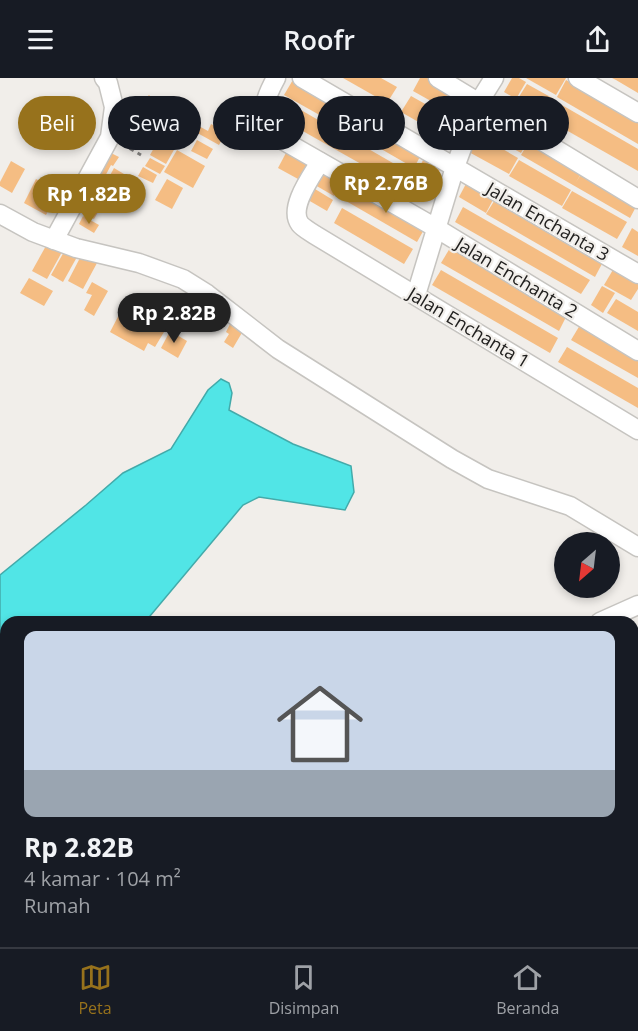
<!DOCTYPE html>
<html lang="id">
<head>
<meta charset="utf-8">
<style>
  :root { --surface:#171b24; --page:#20242c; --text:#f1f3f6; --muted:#9ea1a6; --line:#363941; --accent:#97721c }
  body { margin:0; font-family:"Open Sans",sans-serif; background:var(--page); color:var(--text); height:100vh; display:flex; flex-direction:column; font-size:22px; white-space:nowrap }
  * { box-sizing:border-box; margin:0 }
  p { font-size:20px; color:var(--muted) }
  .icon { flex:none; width:33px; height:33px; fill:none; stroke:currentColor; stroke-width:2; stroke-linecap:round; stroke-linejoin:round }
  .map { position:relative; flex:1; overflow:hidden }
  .details { position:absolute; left:0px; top:538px; width:639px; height:332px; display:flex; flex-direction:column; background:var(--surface); border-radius:18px 18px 0 0; box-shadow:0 3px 9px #0003 }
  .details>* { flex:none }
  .top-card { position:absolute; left:18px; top:18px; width:603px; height:54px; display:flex; gap:12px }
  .needle { width:39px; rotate:208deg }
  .tools { position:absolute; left:554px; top:454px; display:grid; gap:12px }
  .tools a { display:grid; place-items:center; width:66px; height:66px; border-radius:50%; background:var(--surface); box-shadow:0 3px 9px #0003; font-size:30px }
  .price { position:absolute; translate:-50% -51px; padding:0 14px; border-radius:21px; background:var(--accent); color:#fff; font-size:20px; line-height:39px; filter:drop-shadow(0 2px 3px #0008) }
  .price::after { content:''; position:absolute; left:50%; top:36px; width:18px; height:14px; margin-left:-9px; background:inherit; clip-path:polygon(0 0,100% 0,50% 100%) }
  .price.current { background:#222; color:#fff }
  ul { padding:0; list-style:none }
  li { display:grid; align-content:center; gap:12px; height:318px; padding:0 24px }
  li+li { border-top:2px solid var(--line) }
  li span { display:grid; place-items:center; height:186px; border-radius:12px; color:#555 }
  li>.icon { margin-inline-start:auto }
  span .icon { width:108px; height:108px; fill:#fffc; stroke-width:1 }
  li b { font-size:26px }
  .tag { padding:0 21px; border-radius:27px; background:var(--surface); box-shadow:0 3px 9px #0003; font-size:21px; line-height:54px }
  .tag.current { background:var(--accent); color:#fff }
  header { display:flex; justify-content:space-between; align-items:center; height:78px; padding:0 24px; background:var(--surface); font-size:27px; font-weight:600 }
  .dock { display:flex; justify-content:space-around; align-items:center; height:84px; border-top:2px solid var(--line); background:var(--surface); font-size:16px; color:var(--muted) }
  .dock a { display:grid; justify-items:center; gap:3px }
  .dock .current { color:var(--accent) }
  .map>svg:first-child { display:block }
</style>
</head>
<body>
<header><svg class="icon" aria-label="menu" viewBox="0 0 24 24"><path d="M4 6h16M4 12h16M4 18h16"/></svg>Roofr<svg class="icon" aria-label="share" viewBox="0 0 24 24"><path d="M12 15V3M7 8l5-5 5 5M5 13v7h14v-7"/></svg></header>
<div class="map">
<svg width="638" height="869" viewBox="0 0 638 869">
  <rect width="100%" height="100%" fill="#f1eeea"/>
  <path fill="#51e5e6" stroke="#43aaaa" stroke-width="1.5" d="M221,301L229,305L232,315L229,332L293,366L351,388L354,414L345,432L259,419L243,427L145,544H6V660L0,664V497L86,427L123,395L171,371L208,312Z"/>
  <g fill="#f5bd83">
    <path d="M294,0L358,36L348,53L284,17Z"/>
    <path d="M343,0H381L397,9L387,25Z"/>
    <path d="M420,0H429L464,20L454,36L413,13Z"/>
    <path d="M512,0H519L526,4L516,21L504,14Z"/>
    <path d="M526,0H566L556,17Z"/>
    <path d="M612,0H638V15L616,2Z"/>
    <path d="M566,2L638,44V66L557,19Z"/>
    <path d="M527,6L554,21L544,38L517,22Z"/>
    <path d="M149,17L161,29L141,49L129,37Z"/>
    <path d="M411,18L452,41L443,58L401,34Z"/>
    <path d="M555,23L638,71V93L545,40Z"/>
    <path d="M294,28L431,107L423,121L285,43Z"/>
    <path d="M489,35L530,59L521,75L480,52Z"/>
    <path d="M359,37L423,73L414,90L350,53Z"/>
    <path d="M195,46L208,53L211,46L226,54L219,67L192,52Z"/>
    <path d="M477,56L518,80L509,96L467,73Z"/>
    <path d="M531,60L584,91L576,104L584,92L638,125L630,140L521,77Z"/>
    <path d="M159,61L175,70L166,86L150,77Z"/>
    <path d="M197,62L213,71L207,81L191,73Z"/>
    <path d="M177,72L205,88L193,110L164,94Z"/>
    <path d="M107,73L119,79L113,88L111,87L100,108L91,103Z"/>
    <path d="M287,73L308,85L298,101L278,90Z"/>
    <path d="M426,77L443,86L434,102L417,93Z"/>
    <path d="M150,80L165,88L160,96L145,88Z"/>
    <path d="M519,82L571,112L562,128L509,98Z"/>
    <path d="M11,83L25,91L12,115L0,108V104Z"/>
    <path d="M143,89L157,97L153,105L138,98Z"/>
    <path d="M114,90L124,96L112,117L102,112Z"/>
    <path d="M322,95L341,106L334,118L315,107Z"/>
    <path d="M129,96L141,103L132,121L136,123L132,130L115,121Z"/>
    <path d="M36,101L49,108L43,118L53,123L46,137L24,125Z"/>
    <path d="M167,101L183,110L172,131L155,122Z"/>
    <path d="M468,102L495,118L486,135L459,119Z"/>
    <path d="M92,108L105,115L100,125L86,117Z"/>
    <path d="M355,108L426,148L417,164L346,123Z"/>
    <path d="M315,111L333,122L327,133L308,122Z"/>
    <path d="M572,113L627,144L617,161L562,130Z"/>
    <path d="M496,120L604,182L595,199L486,136Z"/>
    <path d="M88,122L101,129L94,141L82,135Z"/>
    <path d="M463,129L590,202L581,216L455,144Z"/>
    <path d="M342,130L413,171L404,186L334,145Z"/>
    <path d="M83,138L99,147L94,155L79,146Z"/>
    <path d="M632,150L638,154V178L622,169Z"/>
    <path d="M47,166L62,174L47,201L32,193Z"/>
    <path d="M450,170L567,237L559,253L441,185Z"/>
    <path d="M65,172L77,179L63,204L51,197Z"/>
    <path d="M82,176L97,185L83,211L68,203Z"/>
    <path d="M614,190L638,204V211L631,222L604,207Z"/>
    <path d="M441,192L558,260L550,275L432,207Z"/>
    <path d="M29,200L53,213L44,228L20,215Z"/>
    <path d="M92,204L108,213L94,238L84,232L92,217L86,215Z"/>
    <path d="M602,208L615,215L603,235L591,227Z"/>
    <path d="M616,221L638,234V253L607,235Z"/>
    <path d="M203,227L215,233L207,247L196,240Z"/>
    <path d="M122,231L164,254L155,269L148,265L144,273L110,254Z"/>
    <path d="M160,233L169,238L164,248L155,243Z"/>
    <path d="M230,246L243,253L233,270L224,264L229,256L226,254Z"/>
    <path d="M580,247L638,280V300L571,262Z"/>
    <path d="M170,253L187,263L178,280L161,270Z"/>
    <path d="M567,269L638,310V330L558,284Z"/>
    <path d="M633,785L638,786L637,805L633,803Z"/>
    <path d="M635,812L638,813V834L633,831V816Z"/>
  </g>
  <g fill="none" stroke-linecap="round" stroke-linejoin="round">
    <defs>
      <g id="street">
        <path d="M276,0C264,22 261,31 270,55L436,150L638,273"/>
        <path d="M302,0L638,196"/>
        <path d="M438,0L638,121"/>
        <path d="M578,0L638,35"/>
        <path d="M320,84C311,99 288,130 300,146C303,150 311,154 315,157L638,352"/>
        <path d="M0,136L33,154L76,170L139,185L183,201L207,216L278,271L452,381L488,401L570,428L638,469"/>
        <path d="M54,162L110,59L114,29L108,5L104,0"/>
        <path d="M416,217L455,89L479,24L494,0"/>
        <path d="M600,544L638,527"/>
        <path d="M633,656L638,648"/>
        <path d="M633,700L638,703"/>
        <path d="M633,776L638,778"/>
        <path d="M633,849L638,852"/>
        <path d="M525,864L534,869"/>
        <path d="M225,869L229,864"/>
        <path d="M339,869L341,866"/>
      </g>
    </defs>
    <use href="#street" stroke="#c6c4c0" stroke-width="21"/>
    <path stroke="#83817f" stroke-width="3" stroke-dasharray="4.5 4.5" stroke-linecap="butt" d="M122,66L141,77"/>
    <use href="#street" stroke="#fff" stroke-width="18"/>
  </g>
  <g text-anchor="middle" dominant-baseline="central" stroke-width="4.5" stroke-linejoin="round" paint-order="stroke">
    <g font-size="18" fill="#21201f" stroke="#f1eeea">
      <text transform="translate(548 143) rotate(30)">Jalan Enchanta 3</text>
      <text transform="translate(517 199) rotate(31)">Jalan Enchanta 2</text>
      <text transform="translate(469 249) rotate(31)">Jalan Enchanta 1</text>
    </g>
  </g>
</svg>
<div class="tools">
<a><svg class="needle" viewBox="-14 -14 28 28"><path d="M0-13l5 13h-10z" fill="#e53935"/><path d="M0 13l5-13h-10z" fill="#9ea1a6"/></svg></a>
</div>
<b class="price" style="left:386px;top:136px">Rp 2.76B</b>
<b class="price" style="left:89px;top:147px">Rp 1.82B</b>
<b class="price current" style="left:174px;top:266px">Rp 2.82B</b>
<div class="top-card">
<a class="tag current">Beli</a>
<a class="tag">Sewa</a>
<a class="tag">Filter</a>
<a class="tag">Baru</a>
<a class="tag">Apartemen</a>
</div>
<section class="details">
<ul>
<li><span style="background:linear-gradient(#c9d6e8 75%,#9aa5b1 0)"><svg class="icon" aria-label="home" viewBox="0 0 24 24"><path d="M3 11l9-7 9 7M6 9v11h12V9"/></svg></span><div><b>Rp 2.82B</b><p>4 kamar · 104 m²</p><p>Rumah</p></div></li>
</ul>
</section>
</div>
<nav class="dock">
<a class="current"><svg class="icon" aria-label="map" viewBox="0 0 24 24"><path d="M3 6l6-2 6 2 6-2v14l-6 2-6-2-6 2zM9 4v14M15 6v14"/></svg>Peta</a>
<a><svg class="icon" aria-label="saved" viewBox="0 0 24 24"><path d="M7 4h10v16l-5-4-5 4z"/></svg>Disimpan</a>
<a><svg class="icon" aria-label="home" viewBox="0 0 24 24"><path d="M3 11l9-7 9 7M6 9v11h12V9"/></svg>Beranda</a>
</nav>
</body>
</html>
